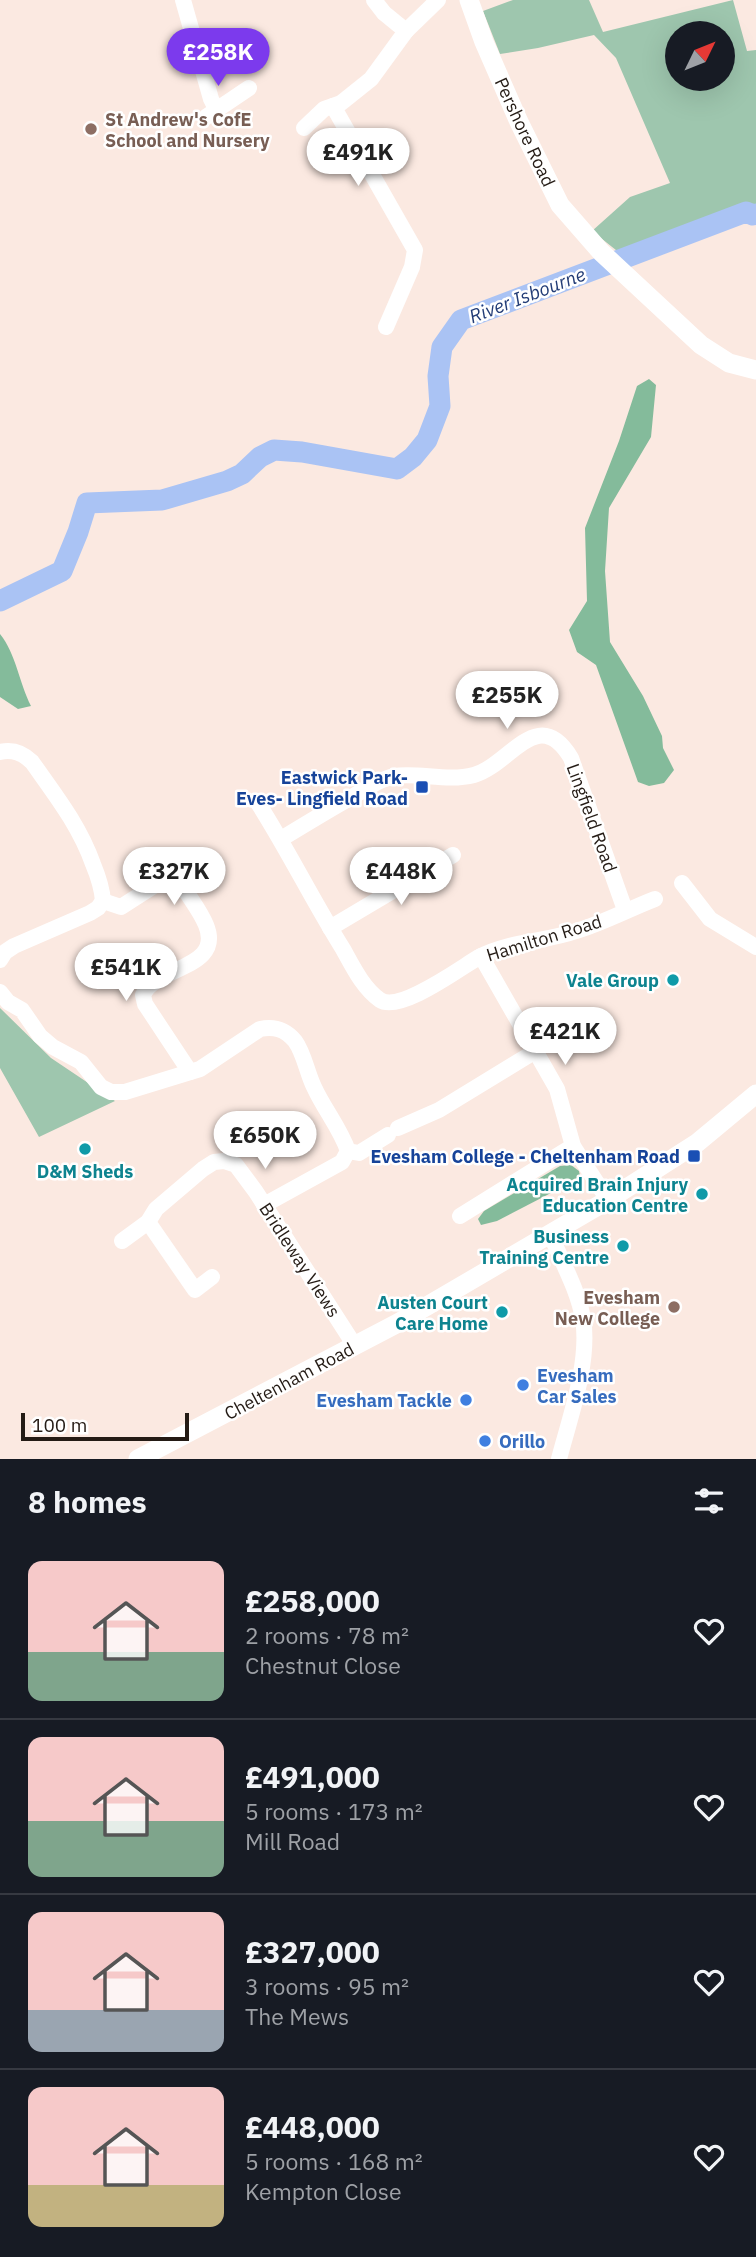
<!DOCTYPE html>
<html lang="en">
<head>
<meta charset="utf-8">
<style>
  :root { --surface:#171b24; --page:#242831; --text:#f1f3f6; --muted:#9ea1a6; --line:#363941; --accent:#7c3aed }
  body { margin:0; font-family:"IBM Plex Sans",sans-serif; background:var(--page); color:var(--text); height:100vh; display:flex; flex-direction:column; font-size:26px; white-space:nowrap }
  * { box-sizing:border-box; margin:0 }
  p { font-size:23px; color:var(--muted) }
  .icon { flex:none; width:38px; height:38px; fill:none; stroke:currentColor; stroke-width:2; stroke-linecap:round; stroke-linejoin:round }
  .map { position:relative; height:1459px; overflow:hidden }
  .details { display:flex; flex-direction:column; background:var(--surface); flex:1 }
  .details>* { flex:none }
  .needle { width:46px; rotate:47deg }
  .tools { position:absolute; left:665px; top:21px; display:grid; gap:14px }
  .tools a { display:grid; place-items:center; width:70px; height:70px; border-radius:50%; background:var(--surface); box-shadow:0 7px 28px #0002; font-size:35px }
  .scale { position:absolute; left:21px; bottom:18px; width:168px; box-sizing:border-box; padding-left:7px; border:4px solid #241b15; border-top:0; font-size:19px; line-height:24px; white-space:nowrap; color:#241b15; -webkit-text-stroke:5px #fff; paint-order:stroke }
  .price { position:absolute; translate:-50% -60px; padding:0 16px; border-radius:24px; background:#fff; color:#222; font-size:23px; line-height:46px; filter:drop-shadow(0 2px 4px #0008) }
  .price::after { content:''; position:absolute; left:50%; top:42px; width:21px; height:16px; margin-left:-10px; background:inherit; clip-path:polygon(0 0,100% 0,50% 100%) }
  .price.selected { background:var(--accent); color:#fff }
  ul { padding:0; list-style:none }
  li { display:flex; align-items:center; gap:21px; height:175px; padding:0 28px }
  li+li { border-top:2px solid var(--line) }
  li span { display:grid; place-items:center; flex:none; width:196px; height:140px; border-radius:14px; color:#555 }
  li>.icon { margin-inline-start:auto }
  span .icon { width:84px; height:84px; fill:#fffc; stroke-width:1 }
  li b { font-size:30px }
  h2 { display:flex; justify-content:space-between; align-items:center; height:84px; padding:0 28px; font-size:30px }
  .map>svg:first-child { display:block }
</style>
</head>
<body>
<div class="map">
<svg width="756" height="1459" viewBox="0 0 756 1459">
  <rect width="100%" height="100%" fill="#fbe9e1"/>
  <g fill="#9ec6ae" fill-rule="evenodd">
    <path d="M513,0H589L603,32L733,0L747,51L756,50V211L753,215L746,212L626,258L592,231L630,197L670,183L616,58L594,35L538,48L500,54L483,11ZM677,33H723V79H677Z"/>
    <path d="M0,1008L51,1058L115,1101L39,1137L0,1068Z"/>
  </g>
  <g fill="#84bb9b">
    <path d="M649,379L656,385L651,437L609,508L605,571L610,642L643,696L662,736L663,748L674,770L664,783L649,786L638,782L596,665L577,652L569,630L587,601L585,528L619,441L637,386Z"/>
    <path d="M0,634C16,654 19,682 31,706L18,709L0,697Z"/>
    <path d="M571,1165L579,1171L580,1176L576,1180L497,1221L481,1225L478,1219L484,1211L560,1166Z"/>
  </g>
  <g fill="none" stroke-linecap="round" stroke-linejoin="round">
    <path stroke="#aac3f4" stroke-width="21" d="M0,601L62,571L78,532L87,503L162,500L227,481L242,474L260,457L274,450L302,452L397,469L413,457L427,440L440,406L438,376L442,347L461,320L746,212L753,215L756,214"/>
    <g stroke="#fff" stroke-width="16">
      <path d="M183,0L211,99L217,111"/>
      <path d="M374,0L384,13L406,31"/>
      <path d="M333,106L415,250L412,267L386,327"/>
      <path d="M206,117L249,88"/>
      <path d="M304,128L324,109L341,103L371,79L406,31L438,0"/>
      <path d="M0,752C13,749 23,753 32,762C56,796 79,825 93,864C98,876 102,888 103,901"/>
      <path d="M258,803C288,850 313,901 343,949C353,967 363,988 380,1000C400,1013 460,968 479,957C509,941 545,942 576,931C603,923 629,909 655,899"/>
      <path d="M281,839C304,825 327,811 350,798C363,791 379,779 394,776C418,772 447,782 474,775C510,765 538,703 571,758L625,910"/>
      <path d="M682,883L710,919L756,947"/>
      <path d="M330,928L453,855"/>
      <path d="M481,956L557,1089L573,1146L608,1200"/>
      <path d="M0,960L5,952L14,946L90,913L98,908L103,901L121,907L163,880C176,879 182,886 189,896C195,905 202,915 206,925C224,969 156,966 143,995L145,1004L190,1072"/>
      <path d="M0,992L8,1002L22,1010L40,1036L53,1047L81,1062L101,1087L111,1092H125L200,1069L260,1029C274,1026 285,1029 295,1041C304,1053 307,1073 314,1087C324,1109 340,1128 348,1151L342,1162L264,1205"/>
      <path d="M398,1128L439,1110L534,1052"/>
      <path d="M348,1151L359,1153L388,1135"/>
      <path d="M460,1216L573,1146"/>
      <path d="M148,1222L195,1290L212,1277"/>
      <path d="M550,1233C561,1261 578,1289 583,1319C590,1362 570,1417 559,1459"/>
      <path d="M122,1241L148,1222L156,1209L203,1169L214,1162L224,1161L236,1165L256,1192L355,1346"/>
    </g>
    <g stroke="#fff" stroke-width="19">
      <path d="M469,0L484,42L519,122L560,205L601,252L701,345L729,363L756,370"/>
      <path d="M138,1459L398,1323L608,1200L697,1143L756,1094"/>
    </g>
  </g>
  <g fill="#8d6e63" stroke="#fff" stroke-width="2.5">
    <circle cx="91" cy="129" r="7"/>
    <circle cx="674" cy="1307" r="7"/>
  </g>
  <g fill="#1a4fb4" stroke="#fff" stroke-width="2.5">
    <rect x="415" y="780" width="14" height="14" rx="3.5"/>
    <rect x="687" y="1149" width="14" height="14" rx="3.5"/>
  </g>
  <g fill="#0f9aa8" stroke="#fff" stroke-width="2.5">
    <circle cx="673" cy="980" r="7"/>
    <circle cx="85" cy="1149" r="7"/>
    <circle cx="702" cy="1194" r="7"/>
    <circle cx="623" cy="1246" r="7"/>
    <circle cx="502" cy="1312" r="7"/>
  </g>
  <g fill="#3f7fe0" stroke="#fff" stroke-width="2.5">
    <circle cx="523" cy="1385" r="7"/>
    <circle cx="466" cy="1400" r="7"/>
    <circle cx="485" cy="1441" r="7"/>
  </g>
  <g text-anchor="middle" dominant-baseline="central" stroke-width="5" stroke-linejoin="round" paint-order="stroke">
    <g font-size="18" font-weight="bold" fill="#785e54" stroke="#fff" text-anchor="start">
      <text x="105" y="119">St Andrew's CofE<tspan x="105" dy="21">School and Nursery</tspan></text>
      <text x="660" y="1297" text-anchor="end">Evesham<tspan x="660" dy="21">New College</tspan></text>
    </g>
    <g font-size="18" fill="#241b15" stroke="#fff">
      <text transform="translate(525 132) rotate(65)">Pershore Road</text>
      <text transform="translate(592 818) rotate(70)">Lingfield Road</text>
      <text transform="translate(544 938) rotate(-17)">Hamilton Road</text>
      <text transform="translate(300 1260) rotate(57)">Bridleway Views</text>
      <text transform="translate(289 1381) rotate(-28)">Cheltenham Road</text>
    </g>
    <g font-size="18" font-weight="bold" fill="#164399" stroke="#fff" text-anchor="end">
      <text x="408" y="777">Eastwick Park-<tspan x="408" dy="21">Eves- Lingfield Road</tspan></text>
      <text x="680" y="1156">Evesham College - Cheltenham Road</text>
    </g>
    <g font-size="18" font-weight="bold" fill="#0d838f" stroke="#fff" text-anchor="end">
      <text x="659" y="980">Vale Group</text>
      <text x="85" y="1171" text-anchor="middle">D&amp;M Sheds</text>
      <text x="688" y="1184">Acquired Brain Injury<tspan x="688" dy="21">Education Centre</tspan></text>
      <text x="609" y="1236">Business<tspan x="609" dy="21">Training Centre</tspan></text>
      <text x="488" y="1302">Austen Court<tspan x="488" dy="21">Care Home</tspan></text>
    </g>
    <g font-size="18" font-weight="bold" fill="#366cbe" stroke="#fff" text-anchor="start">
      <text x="537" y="1375">Evesham<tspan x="537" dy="21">Car Sales</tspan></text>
      <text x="452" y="1400" text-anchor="end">Evesham Tackle</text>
      <text x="499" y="1441">Orillo</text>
    </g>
    <g font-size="19" font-style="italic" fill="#223c76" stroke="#fff">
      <text transform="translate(527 295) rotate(-21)">River Isbourne</text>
    </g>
  </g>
</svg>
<div class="tools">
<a><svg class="needle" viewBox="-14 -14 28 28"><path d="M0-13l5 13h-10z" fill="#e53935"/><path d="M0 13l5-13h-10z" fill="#9ea1a6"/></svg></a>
</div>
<div class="scale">100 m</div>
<b class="price selected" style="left:218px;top:88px">£258K</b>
<b class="price" style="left:358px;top:188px">£491K</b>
<b class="price" style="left:507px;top:731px">£255K</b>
<b class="price" style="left:174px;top:907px">£327K</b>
<b class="price" style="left:401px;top:907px">£448K</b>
<b class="price" style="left:126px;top:1003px">£541K</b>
<b class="price" style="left:565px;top:1067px">£421K</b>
<b class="price" style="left:265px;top:1171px">£650K</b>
</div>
<section class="details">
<h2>8 homes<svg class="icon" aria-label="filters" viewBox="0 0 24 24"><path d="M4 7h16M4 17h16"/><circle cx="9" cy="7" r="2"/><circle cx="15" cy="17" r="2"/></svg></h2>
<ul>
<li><span style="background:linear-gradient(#f6c9c9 65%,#7fa58c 0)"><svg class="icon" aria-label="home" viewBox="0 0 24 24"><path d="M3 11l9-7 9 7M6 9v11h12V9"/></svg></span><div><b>£258,000</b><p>2 rooms · 78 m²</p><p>Chestnut Close</p></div><svg class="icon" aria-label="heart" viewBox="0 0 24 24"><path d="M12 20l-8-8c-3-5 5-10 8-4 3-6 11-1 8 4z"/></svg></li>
<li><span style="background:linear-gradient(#f6c9c9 60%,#7fa58c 0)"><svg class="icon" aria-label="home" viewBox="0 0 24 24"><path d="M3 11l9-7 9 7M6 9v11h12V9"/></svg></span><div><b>£491,000</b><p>5 rooms · 173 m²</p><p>Mill Road</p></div><svg class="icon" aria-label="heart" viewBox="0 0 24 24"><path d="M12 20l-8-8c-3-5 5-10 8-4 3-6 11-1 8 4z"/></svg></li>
<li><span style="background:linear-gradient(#f6c9c9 70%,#9aa5b1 0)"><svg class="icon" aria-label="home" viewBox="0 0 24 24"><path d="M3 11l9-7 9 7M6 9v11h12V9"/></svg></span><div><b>£327,000</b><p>3 rooms · 95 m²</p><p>The Mews</p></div><svg class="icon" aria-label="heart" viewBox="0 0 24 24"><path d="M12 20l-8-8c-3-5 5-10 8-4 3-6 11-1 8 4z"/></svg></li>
<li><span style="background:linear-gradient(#f6c9c9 70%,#c2b280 0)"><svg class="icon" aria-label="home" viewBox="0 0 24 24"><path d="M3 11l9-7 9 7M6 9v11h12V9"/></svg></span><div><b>£448,000</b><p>5 rooms · 168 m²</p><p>Kempton Close</p></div><svg class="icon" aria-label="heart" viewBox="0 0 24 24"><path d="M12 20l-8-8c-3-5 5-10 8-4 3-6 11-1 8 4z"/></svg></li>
</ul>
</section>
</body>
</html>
